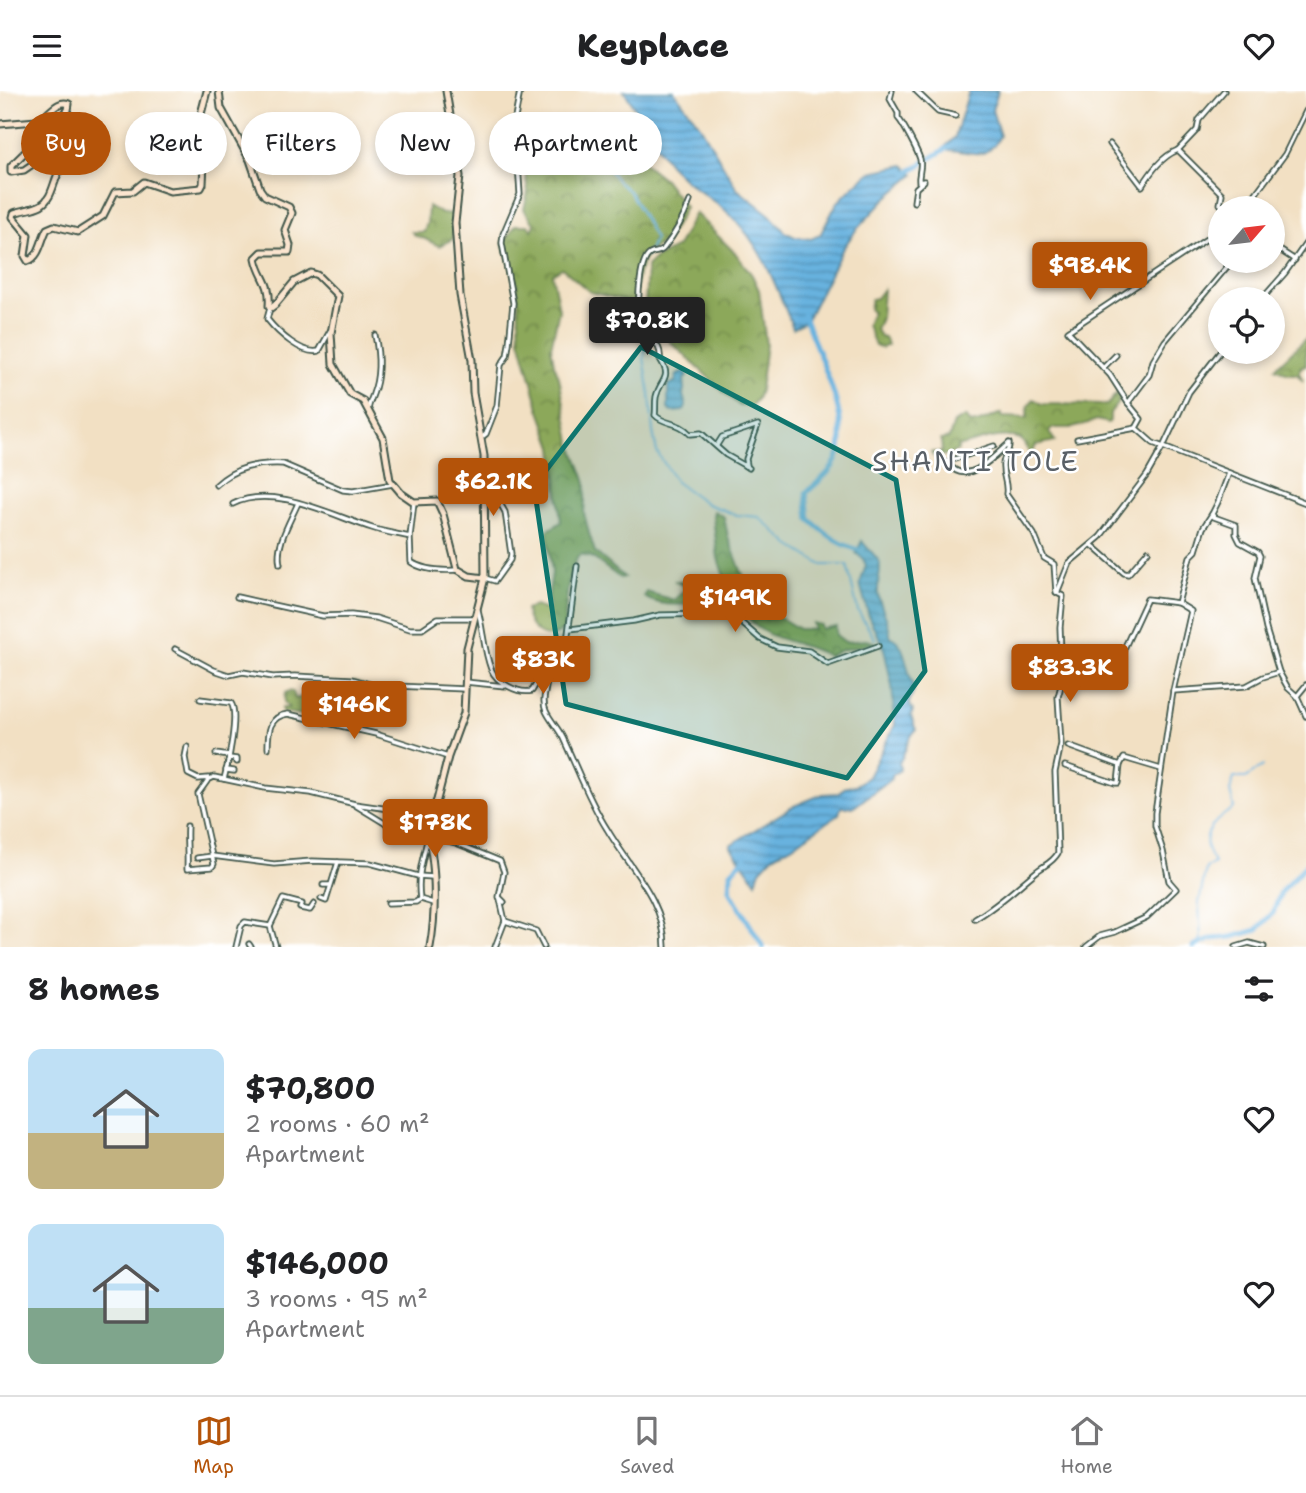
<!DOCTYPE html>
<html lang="en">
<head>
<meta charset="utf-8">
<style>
  :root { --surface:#fff; --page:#f6f6f6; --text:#202124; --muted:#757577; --line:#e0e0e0; --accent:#b45309 }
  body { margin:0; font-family:"Shantell Sans",sans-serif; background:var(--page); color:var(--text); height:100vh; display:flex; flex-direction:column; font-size:26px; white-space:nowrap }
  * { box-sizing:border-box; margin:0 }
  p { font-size:23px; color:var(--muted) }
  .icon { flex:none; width:38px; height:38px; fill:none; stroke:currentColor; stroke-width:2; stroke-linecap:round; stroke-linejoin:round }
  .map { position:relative; height:856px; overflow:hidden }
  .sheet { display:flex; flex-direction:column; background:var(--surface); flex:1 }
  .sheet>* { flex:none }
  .top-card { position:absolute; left:21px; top:21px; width:700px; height:63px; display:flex; gap:14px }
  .needle { width:46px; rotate:62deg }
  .tools { position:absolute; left:1208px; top:105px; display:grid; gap:14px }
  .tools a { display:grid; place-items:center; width:77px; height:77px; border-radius:50%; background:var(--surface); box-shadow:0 4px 10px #0003; font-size:35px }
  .price { position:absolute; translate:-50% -60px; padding:0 16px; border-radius:7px; background:var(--accent); color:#fff; font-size:23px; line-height:46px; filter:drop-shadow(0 2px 4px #0008) }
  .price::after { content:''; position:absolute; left:50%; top:42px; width:21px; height:16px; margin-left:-10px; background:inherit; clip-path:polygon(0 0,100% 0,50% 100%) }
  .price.current { background:#222; color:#fff }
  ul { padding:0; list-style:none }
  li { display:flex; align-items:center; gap:21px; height:175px; padding:0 28px }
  li span { display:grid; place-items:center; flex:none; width:196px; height:140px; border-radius:14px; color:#555 }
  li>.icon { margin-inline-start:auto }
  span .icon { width:84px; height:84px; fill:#fffc; stroke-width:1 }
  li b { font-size:30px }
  h2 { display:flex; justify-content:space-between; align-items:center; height:84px; padding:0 28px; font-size:30px }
  .tag { padding:0 24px; border-radius:32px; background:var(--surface); box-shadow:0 4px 10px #0003; font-size:24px; line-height:63px }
  .tag.current { background:var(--accent); color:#fff }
  header { display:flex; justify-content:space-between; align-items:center; height:91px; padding:0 28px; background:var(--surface); font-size:32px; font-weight:800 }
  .tab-bar { display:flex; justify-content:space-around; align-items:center; height:98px; border-top:2px solid var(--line); background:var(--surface); font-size:19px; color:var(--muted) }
  .tab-bar a { display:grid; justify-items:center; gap:4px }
  .tab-bar .current { color:var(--accent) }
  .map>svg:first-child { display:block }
</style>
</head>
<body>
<header><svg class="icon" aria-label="menu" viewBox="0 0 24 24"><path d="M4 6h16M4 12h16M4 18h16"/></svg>Keyplace<svg class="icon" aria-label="heart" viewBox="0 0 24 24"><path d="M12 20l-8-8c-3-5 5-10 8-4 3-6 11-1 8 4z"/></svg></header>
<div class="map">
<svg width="1306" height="856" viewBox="0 0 1306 856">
  <defs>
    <pattern id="forest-crowns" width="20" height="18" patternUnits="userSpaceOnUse" patternTransform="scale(1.75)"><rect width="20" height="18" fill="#8ca85a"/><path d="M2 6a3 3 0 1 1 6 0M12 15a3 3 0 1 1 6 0" fill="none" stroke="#728a4b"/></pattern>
    <pattern id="water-rules" width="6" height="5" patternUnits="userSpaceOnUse" patternTransform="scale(1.75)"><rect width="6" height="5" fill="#67b2df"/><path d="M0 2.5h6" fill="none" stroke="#5492b6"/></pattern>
  </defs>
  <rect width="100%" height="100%" fill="#fff"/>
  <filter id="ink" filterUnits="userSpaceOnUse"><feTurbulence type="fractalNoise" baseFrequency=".0143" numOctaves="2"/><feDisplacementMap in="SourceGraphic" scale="14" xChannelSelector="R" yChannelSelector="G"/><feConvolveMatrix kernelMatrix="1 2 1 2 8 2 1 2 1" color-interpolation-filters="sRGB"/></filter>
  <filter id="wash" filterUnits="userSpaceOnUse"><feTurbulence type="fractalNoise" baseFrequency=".00686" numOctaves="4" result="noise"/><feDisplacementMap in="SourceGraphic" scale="28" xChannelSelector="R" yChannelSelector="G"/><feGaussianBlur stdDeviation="1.57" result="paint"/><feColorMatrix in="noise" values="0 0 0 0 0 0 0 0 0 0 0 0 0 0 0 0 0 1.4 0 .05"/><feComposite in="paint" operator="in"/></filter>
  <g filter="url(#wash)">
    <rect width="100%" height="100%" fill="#f2e0c3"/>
    <g fill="url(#forest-crowns)" stroke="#567247" stroke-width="2">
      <path d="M558,39C570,52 597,50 614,48L664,88L685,116C676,134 668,153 649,160L638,182L634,212L590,201L562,177L552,183L559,219L551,256L554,273L559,286L571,351L586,392L584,422L589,442L595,461L624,486L620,487L593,467L581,463C566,475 566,519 564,538C547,555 527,539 526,518L535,515L547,519L549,517L548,508L552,482L547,440L561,431L553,356L539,317L520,248L517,192L503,153L516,134H528L532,139L535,134L524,118L528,100L525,80L546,76L541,64L548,61L552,44Z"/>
      <path d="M428,115L442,123L453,122V148L439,155L421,146L416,145L412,141H424L427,132Z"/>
      <path d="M695,122L736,163L752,184L759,199L766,253L760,299L757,308L751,315H740L728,305L655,236L645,218L647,176L654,168L677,156Z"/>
      <path d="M883,198L881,227L876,239L880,245L884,246L888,254L882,257L875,254L867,234L872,221L869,218L871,208L876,207Z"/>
      <path d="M1306,247V274L1302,275L1299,282L1303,290L1297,283H1288L1275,277Z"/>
      <path d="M1117,302L1121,308L1110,322V330L1108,332L1097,329L1073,337H1052L1049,341L1055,350L1036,354L1033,361H1029L1021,348C999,341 978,351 957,356L958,359L949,364L933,365L931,361H942L941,349L949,347L954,332L965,326L970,333C980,333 992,325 1002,322V326L1027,327C1027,319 1027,314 1034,308L1042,313L1107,314Z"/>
      <path d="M714,420L724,426L728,446L742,482L764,517L799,538H814L812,532L821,534V538L836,535V544L845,551L866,549L876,552L842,559L828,565C806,552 783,552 763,540C753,534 746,525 739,516C728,514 716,512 705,513C683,513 664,517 644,506L646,501L674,509L685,499L683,494L674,490C686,491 691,493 701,500C707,504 722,504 730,504L718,467L713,425Z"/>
      <path d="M354,591L369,596L366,605L369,610L366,616L369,622L365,628L366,632L364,637L362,638L351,628L354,625L361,624L363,611L359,606L357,607L348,632C342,633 334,632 329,628L282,621V617H289L284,611L285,602L289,600L293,601L296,608L307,604L313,610L321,606L324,609L346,613Z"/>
    </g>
    <g fill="url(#water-rules)" stroke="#43788a" stroke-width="2">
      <path d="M624,0H674L701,36L737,98L770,124L785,141L795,146L811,148L820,144L837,112L855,94L871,81L904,74L914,84L885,108L856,139L842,159L806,230L793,237C777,198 763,155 731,125C713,107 691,98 673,77C653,55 641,25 624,0Z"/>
      <path d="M969,0H998L992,19L1000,45C985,72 974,60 949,59L946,55L955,46Z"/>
      <path d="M686,280L687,286L684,288C686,295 684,297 683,303C683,312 690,313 683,320L671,321L668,318V294L675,291L677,284Z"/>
      <path d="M862,450C866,456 874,463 879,470C882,476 877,494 878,503C880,517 890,530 890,544C892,547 898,550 900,554C907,565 907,581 913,593L911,598L914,599L909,612L913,620L911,625L916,639C907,647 906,661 899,672L900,679L892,684V687L854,716H841L839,723L795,753L773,765L760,779L756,791L730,754L794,715L823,703L839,702L844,697L856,694L868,686L895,634L892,595L883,553L870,529L860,493L866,474L863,468L856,462Z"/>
    </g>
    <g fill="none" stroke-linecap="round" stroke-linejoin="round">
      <g stroke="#67b2df" stroke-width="2">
        <path d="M591,54L619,92L630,101L655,148L646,165"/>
        <path d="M642,239L646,253L644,267L650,304L653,341L657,361L676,391L707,413L737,424L759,426L790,454L822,474H847L858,520L875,548"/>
        <path d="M1194,855L1201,850L1199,812L1206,777L1215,773C1197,748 1209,732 1234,717L1230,700L1234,687H1246L1263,675"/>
      </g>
      <g stroke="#67b2df" stroke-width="5">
        <path d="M907,82L952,54"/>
        <path d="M804,224C816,262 859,336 833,375C827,385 814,394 806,402L809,428C826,443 840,455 863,460"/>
        <path d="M746,766L731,781L730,800L763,856"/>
        <path d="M1193,856L1212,848L1232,846L1257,839L1273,822L1281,801L1306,774"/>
      </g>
    </g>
  </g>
  <g filter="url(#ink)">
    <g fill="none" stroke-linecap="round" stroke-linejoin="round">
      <defs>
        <g id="street">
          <path d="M892,0L890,8L898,22V27C903,32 918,61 920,68C922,77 918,83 919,91L924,90L916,97L914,111"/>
          <path d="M916,0L938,21L956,25"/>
          <path d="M1224,0L1199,29L1197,39L1178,59L1222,103L1220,113L1226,117"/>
          <path d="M1110,53L1142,95C1151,81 1162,65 1178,59"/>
          <path d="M690,110C684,126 675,143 664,157C659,163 656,160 650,163C640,169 638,205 639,215C640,222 640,230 643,236C649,249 662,252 660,268C673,288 660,288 656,306C655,312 656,319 655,324C664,334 679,330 690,343L701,342L726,364L749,377"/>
          <path d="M1245,117L1285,63L1306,20"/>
          <path d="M1272,154L1295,169"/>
          <path d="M1232,170L1165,250L1153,270L1149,284L1128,312L1141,328L1136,337L1153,352L1306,412"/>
          <path d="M1262,208L1285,182L1306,152"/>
          <path d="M270,217L267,228C278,242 302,264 319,260L330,240"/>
          <path d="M1103,277L1116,264"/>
          <path d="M1128,312L1110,284L1068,240L1220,139"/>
          <path d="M368,319C369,312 371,309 373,303C380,285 379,263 375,244"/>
          <path d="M481,347L486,343L497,315L501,274L507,265L509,253L513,212L502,152L503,143L520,103L515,27L520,0"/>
          <path d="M1077,348L1136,337"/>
          <path d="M717,354L722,346L758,334L746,368L747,374L745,375"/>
          <path d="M946,371L994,355"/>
          <path d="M944,372L949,373C966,397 995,365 1009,352C1010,361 1003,364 1003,374C1002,385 1008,392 1006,403L1034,443L1044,467L1054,473L1056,501"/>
          <path d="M1229,382L1218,411L1212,423L1214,426L1236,434V443L1240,451L1258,461L1260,465L1255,487L1266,538L1279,581L1288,597L1297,605L1306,594"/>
          <path d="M216,394C235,376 257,372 283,373L343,399L353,400L393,393"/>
          <path d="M233,413C273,392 333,425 372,437C384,441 397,443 410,446L414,411"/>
          <path d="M410,446L411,471C424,480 443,480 458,479"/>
          <path d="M1092,454L1124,482L1128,483L1148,460"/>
          <path d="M280,473C275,454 291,429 298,412"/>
          <path d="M485,487L495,490L510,469L511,463L505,421L497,407L490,378L485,372"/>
          <path d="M237,506L323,525L351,524L376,527L410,538H422L438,527H475"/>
          <path d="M478,519C483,538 484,560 491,578C497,592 518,603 532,600L541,584L563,565L566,558L577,475"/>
          <path d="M570,538L634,530L660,524L716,523L736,527L760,548L777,556L809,560L828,573L878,555"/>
          <path d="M175,558L214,579L229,584L243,581L273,586L295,585L352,588L373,594L465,598"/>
          <path d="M547,578C550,592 540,607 546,620C550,629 558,637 563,647C577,677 589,710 607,738C629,776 665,810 665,856"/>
          <path d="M1077,579L1110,588L1147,508L1178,512"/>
          <path d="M465,591L505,595"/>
          <path d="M1173,600L1246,595L1263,586L1279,581"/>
          <path d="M1297,605L1306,625"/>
          <path d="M200,608L231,612C239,623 228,673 224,688"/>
          <path d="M1068,655L1120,674L1124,667L1161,678"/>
          <path d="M187,656L185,666L188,683L198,688L209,687"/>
          <path d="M268,657C268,641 269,625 288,623L376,643L448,666"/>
          <path d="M216,663L229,665"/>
          <path d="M229,667L237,668V671L234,668"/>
          <path d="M1065,675L1115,692H1118L1120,674"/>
          <path d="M226,679L234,680"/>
          <path d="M355,714L386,733L456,752L500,770L504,781L499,806L504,811"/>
          <path d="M429,730L396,719L355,713L311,702L265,697L214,686L208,689L198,703L212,765L274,773L312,770L370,772L418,785L433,786"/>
          <path d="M187,735C186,750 188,763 187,778L212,776L214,773L212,765L197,767"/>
          <path d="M427,750C422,770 417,787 420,808L433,812"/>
          <path d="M323,794H330"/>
          <path d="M321,808L326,810L338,771"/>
          <path d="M388,812L416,811L420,808"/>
          <path d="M975,828C999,814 1016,797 1037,780C1045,774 1053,771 1058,762L1055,681L1061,653L1058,606L1062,591L1060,536L1063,505L1057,502L1069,472L1100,446L1147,384L1164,354L1189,301L1220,261"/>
          <path d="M505,830L536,840L544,856"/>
          <path d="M270,835L283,808L302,813L300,817L310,819L314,813"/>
          <path d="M249,853L251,856"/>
          <path d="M236,856L241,835L245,831L270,835L276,856"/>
          <path d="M495,856L505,830L500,808"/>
          <path d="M1086,856L1100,845L1115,841L1147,826L1176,798L1169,790L1163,760L1155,735V722L1173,600L1191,520L1178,512L1190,466L1196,460L1203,437L1212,423"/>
          <path d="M1236,856L1249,852L1264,856"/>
        </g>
        <g id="secondary">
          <path d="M219,0L221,17L250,69L260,98L265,105L289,116L292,122L285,139L290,154L289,161H262L256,167C260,188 271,190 269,215L271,217L275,214L294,191L311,182L317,184L338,205L331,242L333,273L350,303L363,310L383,347L390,389L401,402L414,411L437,410L443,423L457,478L469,485L485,487"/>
          <path d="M0,33L37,30C49,25 56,8 69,13L68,19L11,75V81L24,79L63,52L92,49L96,54L93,59C81,63 67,67 60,79C53,90 53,107 41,114C34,118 22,119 14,122L13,126L28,144L25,165L28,170C40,166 41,149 47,138L54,135L78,141L103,125L115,101L133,100L144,91L170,100L201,97L203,93L204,71L197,38L207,0"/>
          <path d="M430,856C436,825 437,766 425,738L437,709L448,666L464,622L467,557L485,487L484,365L473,302L472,269L460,204L455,132L460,85L446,0"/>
        </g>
      </defs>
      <use href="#street" stroke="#3f5549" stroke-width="7"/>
      <use href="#secondary" stroke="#3f5549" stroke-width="9"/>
      <use href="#street" stroke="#fff" stroke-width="3.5"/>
      <use href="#secondary" stroke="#fbe5cf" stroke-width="5"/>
    </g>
  </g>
  <path fill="#0f766e" fill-opacity="0.2" stroke="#0f766e" stroke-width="5" stroke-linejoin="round" d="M641,256L896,389L925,580L847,687L566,613L534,395Z"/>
  <g text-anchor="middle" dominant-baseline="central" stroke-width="5" stroke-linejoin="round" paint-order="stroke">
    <g font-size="28" letter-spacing="2" fill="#596067" stroke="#fff">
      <text x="976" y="370">SHANTI TOLE</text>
    </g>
  </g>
</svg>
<div class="tools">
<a><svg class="needle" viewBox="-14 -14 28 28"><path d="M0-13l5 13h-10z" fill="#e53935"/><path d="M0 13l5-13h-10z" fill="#757577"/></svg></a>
<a><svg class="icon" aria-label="locate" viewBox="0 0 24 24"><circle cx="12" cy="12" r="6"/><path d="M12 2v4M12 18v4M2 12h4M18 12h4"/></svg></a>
</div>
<b class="price" style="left:1090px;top:211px">$98.4K</b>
<b class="price current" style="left:647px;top:266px">$70.8K</b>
<b class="price" style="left:493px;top:427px">$62.1K</b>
<b class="price" style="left:735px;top:543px">$149K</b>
<b class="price" style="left:543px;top:605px">$83K</b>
<b class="price" style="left:1070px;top:613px">$83.3K</b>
<b class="price" style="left:354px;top:650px">$146K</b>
<b class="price" style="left:435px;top:768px">$178K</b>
<div class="top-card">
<a class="tag current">Buy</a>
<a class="tag">Rent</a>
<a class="tag">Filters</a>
<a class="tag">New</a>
<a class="tag">Apartment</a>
</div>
</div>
<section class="sheet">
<h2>8 homes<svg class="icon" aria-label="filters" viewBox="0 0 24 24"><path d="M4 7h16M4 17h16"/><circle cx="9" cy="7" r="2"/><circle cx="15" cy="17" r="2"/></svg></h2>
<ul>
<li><span style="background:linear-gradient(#bfe0f5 60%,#c2b280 0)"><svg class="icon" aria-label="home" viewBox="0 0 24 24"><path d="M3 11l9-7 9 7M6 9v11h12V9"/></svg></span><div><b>$70,800</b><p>2 rooms · 60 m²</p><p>Apartment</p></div><svg class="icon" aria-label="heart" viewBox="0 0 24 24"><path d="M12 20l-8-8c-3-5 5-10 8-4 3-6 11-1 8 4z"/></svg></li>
<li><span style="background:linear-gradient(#bfe0f5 60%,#7fa58c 0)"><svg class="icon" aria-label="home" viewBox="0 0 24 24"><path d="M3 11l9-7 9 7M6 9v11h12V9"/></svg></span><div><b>$146,000</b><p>3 rooms · 95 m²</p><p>Apartment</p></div><svg class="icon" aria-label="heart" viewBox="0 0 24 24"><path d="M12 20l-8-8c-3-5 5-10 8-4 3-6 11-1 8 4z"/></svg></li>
</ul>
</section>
<nav class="tab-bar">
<a class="current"><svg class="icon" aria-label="map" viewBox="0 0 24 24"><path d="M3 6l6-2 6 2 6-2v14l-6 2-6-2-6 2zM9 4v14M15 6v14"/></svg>Map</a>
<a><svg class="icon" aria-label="saved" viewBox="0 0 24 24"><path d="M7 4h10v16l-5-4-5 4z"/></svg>Saved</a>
<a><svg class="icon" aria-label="home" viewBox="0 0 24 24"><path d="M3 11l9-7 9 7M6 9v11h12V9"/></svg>Home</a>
</nav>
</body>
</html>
